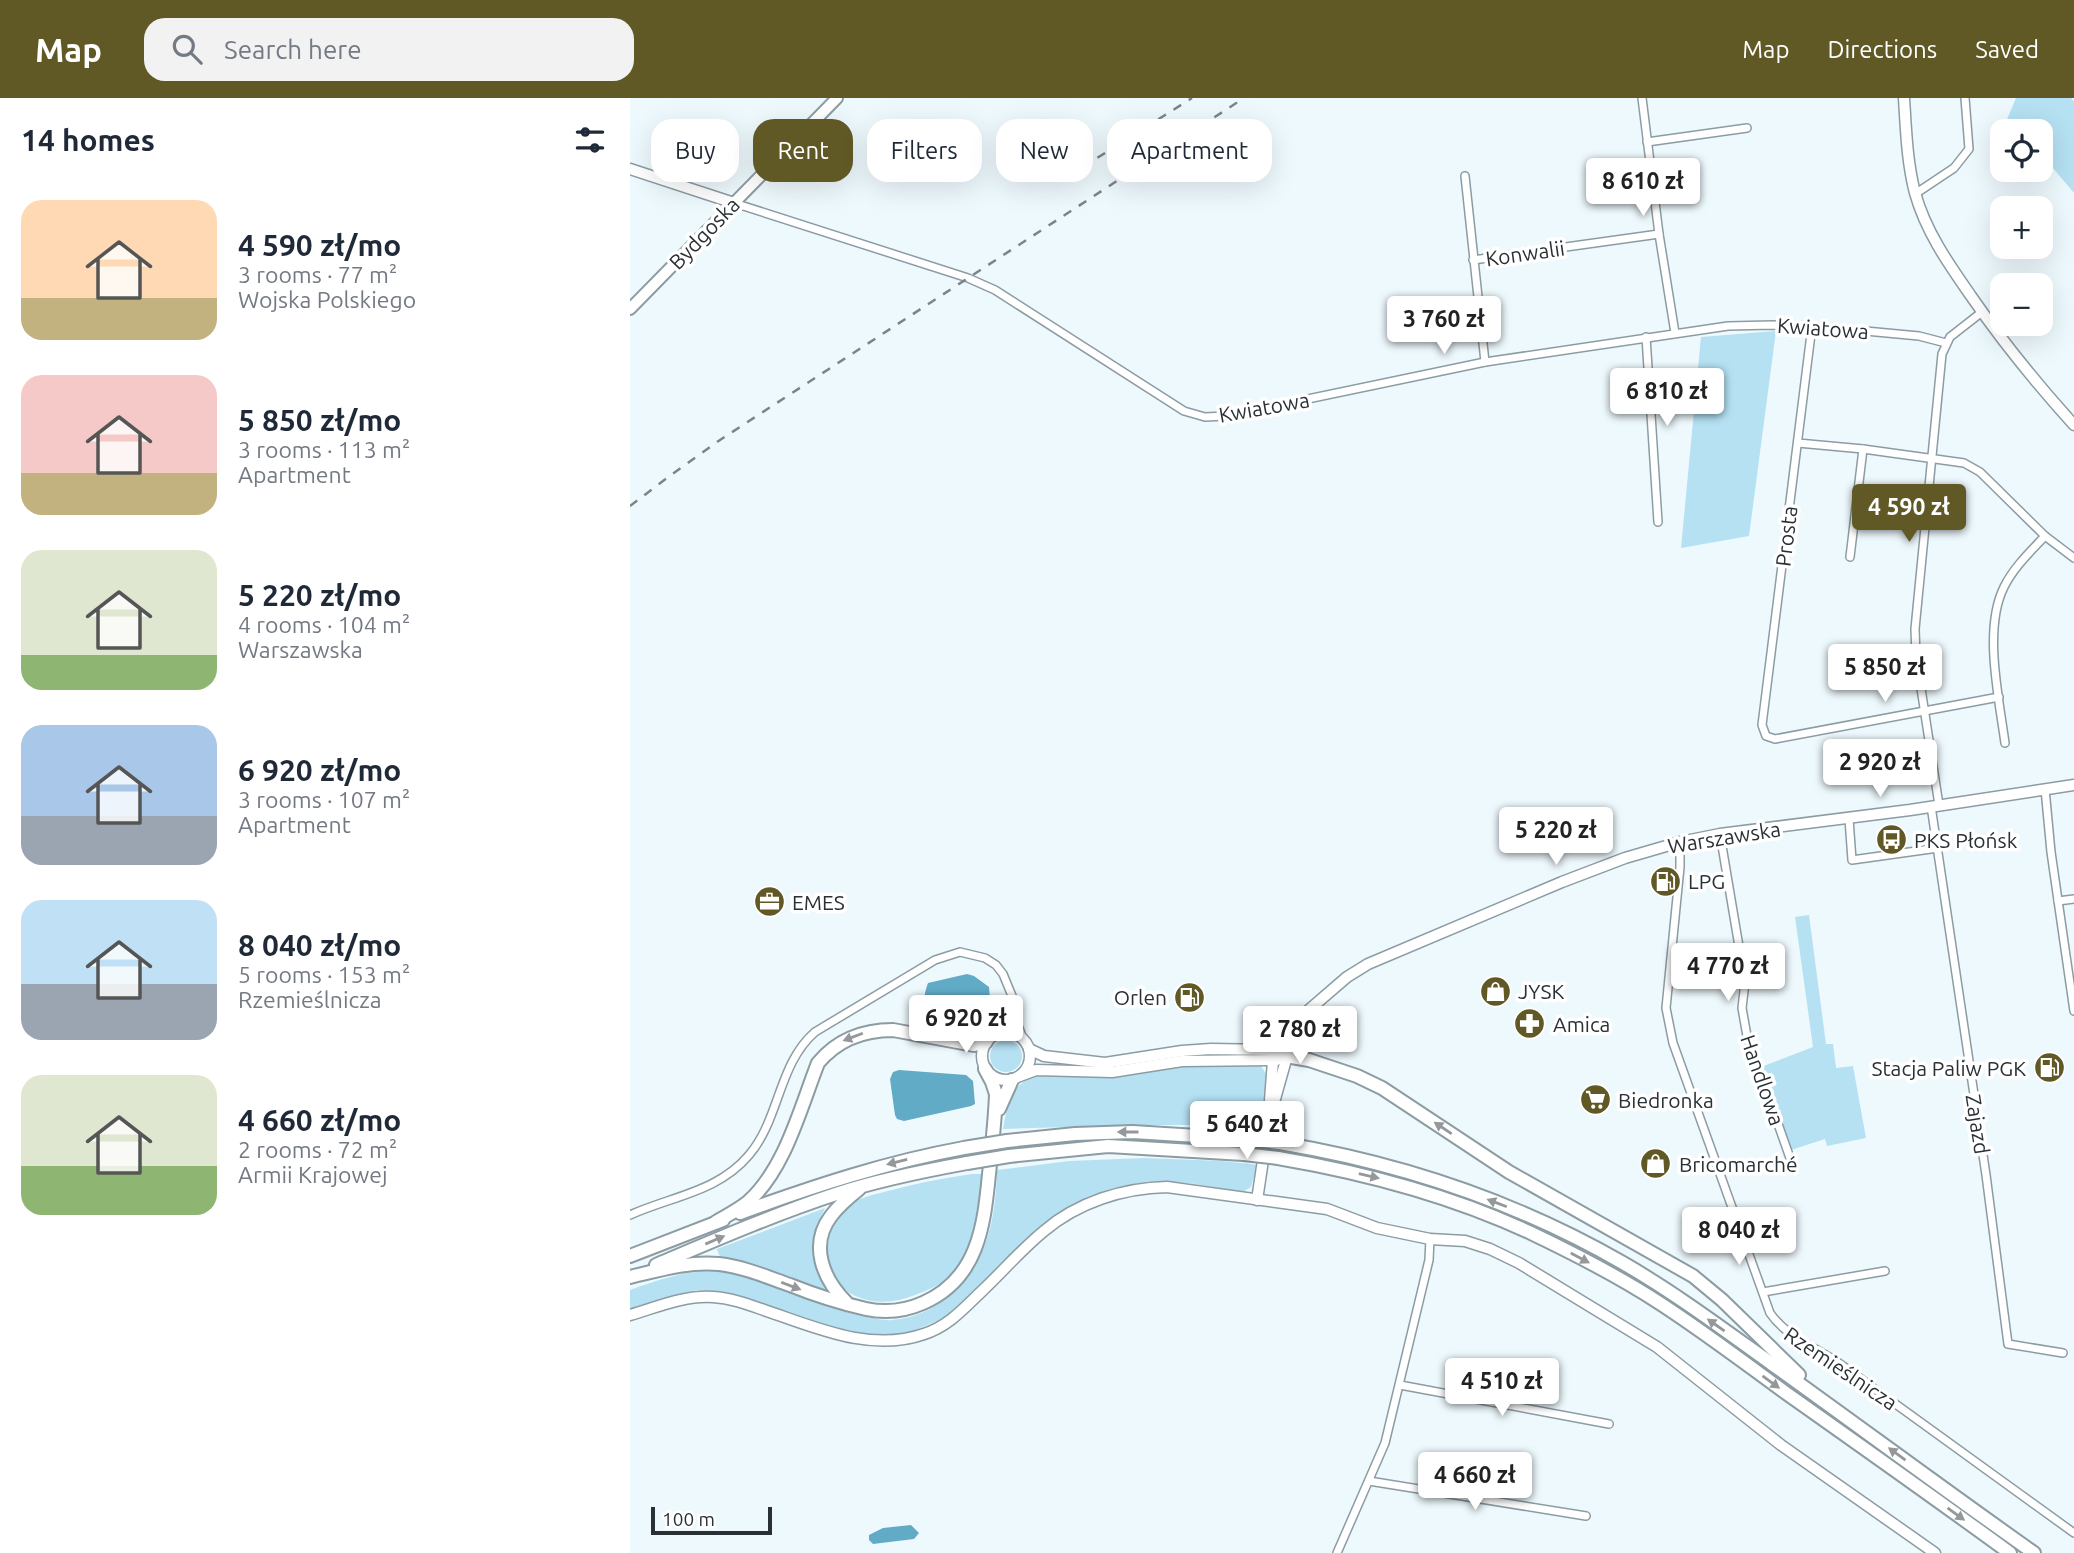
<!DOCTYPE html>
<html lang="en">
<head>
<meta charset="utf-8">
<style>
  :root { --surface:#fff; --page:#f2f2f3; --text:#1f2937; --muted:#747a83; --accent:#605825 }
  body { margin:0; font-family:Ubuntu,sans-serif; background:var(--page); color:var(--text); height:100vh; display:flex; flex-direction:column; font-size:26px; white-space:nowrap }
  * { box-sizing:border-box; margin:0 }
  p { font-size:23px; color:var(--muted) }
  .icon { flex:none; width:38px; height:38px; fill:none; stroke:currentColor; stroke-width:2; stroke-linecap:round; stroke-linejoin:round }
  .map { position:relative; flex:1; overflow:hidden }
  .details { display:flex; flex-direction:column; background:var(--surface); width:630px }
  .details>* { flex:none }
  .banner { position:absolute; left:21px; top:21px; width:665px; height:63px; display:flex; gap:14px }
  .tools { position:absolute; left:1360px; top:21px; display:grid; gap:14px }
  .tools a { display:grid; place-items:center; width:63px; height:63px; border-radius:14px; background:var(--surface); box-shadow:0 7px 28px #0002; font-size:35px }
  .scale { position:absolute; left:21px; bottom:18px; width:121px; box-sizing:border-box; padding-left:7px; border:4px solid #2a3134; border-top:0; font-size:19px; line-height:24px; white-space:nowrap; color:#2a3134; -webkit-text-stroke:5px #fff; paint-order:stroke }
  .price { position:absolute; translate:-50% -60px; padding:0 16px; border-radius:7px; background:#fff; color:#222; font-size:23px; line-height:46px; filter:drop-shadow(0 2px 4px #0008) }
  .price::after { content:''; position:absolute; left:50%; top:42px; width:21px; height:16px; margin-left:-10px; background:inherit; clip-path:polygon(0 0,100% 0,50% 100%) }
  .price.active { background:var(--accent); color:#fff }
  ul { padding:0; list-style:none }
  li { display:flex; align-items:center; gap:21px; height:175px; padding:0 21px }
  li span { display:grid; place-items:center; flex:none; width:196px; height:140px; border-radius:21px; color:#555 }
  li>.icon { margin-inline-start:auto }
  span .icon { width:84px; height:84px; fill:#fffc; stroke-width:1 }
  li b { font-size:30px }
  h2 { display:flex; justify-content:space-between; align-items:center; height:84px; padding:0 21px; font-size:30px }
  .pill { padding:0 24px; border-radius:21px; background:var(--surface); box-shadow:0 7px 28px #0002; font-size:24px; line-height:63px }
  .pill.active { background:var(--accent); color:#fff }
  header { display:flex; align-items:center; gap:42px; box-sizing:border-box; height:98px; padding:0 35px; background:var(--accent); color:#fff }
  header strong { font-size:33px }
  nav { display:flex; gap:38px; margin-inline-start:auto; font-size:24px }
  .search { width:490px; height:63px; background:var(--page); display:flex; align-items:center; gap:18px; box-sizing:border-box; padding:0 24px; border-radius:21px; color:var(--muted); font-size:26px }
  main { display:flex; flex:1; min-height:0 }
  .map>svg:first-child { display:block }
</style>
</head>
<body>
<header>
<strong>Map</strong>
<div class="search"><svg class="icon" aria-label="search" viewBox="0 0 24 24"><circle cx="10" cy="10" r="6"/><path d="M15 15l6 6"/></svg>Search here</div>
<nav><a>Map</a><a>Directions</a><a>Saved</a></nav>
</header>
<main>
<section class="details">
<h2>14 homes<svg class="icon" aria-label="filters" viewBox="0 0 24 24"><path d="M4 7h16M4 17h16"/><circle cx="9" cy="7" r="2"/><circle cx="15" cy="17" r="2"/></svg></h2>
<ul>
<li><span style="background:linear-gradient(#ffd9b3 70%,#c2b280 0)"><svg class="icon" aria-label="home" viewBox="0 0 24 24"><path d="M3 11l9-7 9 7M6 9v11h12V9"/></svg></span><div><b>4 590 zł/mo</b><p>3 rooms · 77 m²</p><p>Wojska Polskiego</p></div></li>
<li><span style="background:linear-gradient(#f6c9c9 70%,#c2b280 0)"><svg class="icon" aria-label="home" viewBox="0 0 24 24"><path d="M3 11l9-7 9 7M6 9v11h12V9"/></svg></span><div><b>5 850 zł/mo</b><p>3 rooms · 113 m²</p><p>Apartment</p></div></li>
<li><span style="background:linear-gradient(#dfe7d0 75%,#8fb573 0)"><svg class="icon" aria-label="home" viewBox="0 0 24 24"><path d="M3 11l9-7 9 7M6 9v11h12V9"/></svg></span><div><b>5 220 zł/mo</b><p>4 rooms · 104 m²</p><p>Warszawska</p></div></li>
<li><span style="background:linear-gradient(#a9c7e8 65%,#9aa5b1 0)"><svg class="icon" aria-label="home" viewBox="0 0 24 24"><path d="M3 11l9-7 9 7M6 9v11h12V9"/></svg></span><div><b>6 920 zł/mo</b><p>3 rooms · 107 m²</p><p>Apartment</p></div></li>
<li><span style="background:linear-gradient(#bfe0f5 60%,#9aa5b1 0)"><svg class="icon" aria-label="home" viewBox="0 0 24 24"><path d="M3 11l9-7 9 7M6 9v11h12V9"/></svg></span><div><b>8 040 zł/mo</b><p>5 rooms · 153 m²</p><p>Rzemieślnicza</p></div></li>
<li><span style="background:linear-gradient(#dfe7d0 65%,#8fb573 0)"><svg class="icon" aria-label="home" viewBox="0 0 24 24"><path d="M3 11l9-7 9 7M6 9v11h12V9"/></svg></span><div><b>4 660 zł/mo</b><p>2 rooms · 72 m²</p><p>Armii Krajowej</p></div></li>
</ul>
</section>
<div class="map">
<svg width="1444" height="1455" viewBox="0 0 1444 1455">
  <rect width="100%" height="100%" fill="#eef9fd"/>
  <g fill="#b5e1f3">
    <path d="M1386,0H1441L1444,3V95L1411,56L1410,33H1372Z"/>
    <path d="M1146,233L1119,438L1051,450L1071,239Z"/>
    <path d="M1179,817L1196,946H1203L1206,970L1223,968L1236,1040L1197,1048L1195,1041L1161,1052L1131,969L1183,949L1165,819Z"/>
    <circle cx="376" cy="958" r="16"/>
    <path d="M554,967L631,968L638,979L632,1027H504L373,1031C378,1004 380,990 405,976Z"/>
    <path d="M514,1060L593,1063L627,1067L621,1089L613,1094L559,1085L520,1083L484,1090L457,1099L418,1122L319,1218L278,1235L251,1239L201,1230L109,1197L66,1192L0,1211V1192C30,1181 61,1170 93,1174C143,1181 187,1210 236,1219C244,1220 254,1223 262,1222C288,1220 310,1208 328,1190C359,1159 366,1114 367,1072L439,1063Z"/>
    <path d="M342,1076H353C347,1108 345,1150 322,1176C312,1187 298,1192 285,1197C267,1204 248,1207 228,1199C191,1185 188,1130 219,1107C229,1100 242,1097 254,1094C283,1086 312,1080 342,1076Z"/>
    <path d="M195,1110C181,1141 180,1160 195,1190L192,1194L133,1170L94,1160L89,1157L87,1151Z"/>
  </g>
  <g fill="#61abc6">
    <path d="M337,876L344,878L359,889L360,901L354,916L348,918L298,909C292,902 295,894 298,885Z"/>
    <path d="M269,972L336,977L343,983L345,1006L341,1008L274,1023L267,1021L265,1017L260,981L263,974Z"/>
    <path d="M281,1427L289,1435L284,1441L243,1446L239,1442V1437L253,1430Z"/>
  </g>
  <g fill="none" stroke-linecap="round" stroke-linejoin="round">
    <defs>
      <g id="street">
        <path d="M1012,0L1029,136L1045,235"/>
        <path d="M1017,44L1117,30"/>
        <path d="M835,78L855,264"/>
        <path d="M1285,96L1324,70L1339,51L1335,0"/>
        <path d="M104,105L338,180L365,192L554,313L575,319L596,318L855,264L1098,228L1142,227L1182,228L1289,238L1316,245"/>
        <path d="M843,162L1029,136"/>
        <path d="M1182,228L1132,627L1136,638L1145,641L1369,599"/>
        <path d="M1016,239L1028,424"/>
        <path d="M1168,345L1233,351L1334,365L1350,374L1415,438L1444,460"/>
        <path d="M1220,459L1233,351"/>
        <path d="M1375,645C1369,600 1353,531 1374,489C1384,469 1400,454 1415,438"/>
        <path d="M1415,691L1421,754L1444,913"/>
        <path d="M1309,707L1286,558L1285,531L1312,256L1320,239L1352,214"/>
        <path d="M1301,708L1356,1077L1378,1246L1433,1255"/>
        <path d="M1219,721L1222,762L1308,750"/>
        <path d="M1090,736L1115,884L1112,910L1117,938L1160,1060"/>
        <path d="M1050,744V769L1036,910L1043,945L1140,1215C1157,1240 1188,1250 1213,1268C1290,1324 1367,1380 1444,1435"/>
        <path d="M1428,803L1444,801"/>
        <path d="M366,936L376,924L382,900"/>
        <path d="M0,1117C42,1098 88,1094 119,1057C150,1021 148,966 185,934L305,862L330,854L355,860L366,867L373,876L387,910V925L393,941"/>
        <path d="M1133,1194L1255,1173"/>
        <path d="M770,1287L979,1326"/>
        <path d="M739,1383L956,1418"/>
        <path d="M707,1455L755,1345L799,1162L800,1141"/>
      </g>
      <g id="secondary">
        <path d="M1274,0C1276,32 1277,64 1285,95C1296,134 1318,165 1341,198C1372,243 1407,286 1444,327"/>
        <path d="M0,71L104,105"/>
        <circle cx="376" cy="958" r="24"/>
        <path d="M399,951L414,958L475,965L552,953L581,951L645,952L650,954"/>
        <path d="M390,978L406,972L482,974L552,963L647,962"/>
        <path d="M645,1001L661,944L665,934L680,916"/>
        <path d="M627,1102L638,1029L643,963L647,945L659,929L717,879L738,866L932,784L995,760L1050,744L1090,736L1280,712L1444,687"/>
        <path d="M0,1217C27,1209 55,1197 83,1199C101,1200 117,1206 134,1212C185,1229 240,1255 294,1236C319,1228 334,1210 353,1192C373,1173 392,1151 414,1133C448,1104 493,1090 537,1089L697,1111L747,1130L800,1141L835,1143L860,1151L889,1165L1027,1249L1151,1347L1305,1455"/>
      </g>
      <path id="primary" d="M0,211L207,0"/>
      <g id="highway">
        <path d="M656,958L679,962L727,978L752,990L879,1074L1063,1178L1092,1202L1169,1277"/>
        <path d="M369,1011L382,982"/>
        <path d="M377,1043L445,1036L503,1034L615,1041"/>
        <path d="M650,1045C770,1065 887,1104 993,1165C1045,1195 1093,1231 1142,1266C1230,1329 1316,1393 1404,1455"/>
        <path d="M379,1058L478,1048L614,1056"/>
        <path d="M648,1060C736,1075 820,1097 901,1135C945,1156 990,1179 1031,1206C1074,1234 1115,1265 1156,1295C1231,1348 1306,1401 1380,1455"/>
        <path d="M110,1115C184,1088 257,1064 334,1050"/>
        <path d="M86,1124C96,1118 108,1112 118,1104C155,1071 170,1011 188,965C208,941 233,932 263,932L344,947L356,944"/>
        <path d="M0,1158L93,1122"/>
        <path d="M26,1167C85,1142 145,1116 206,1096C248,1082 293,1073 337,1065"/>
        <path d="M0,1179C29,1172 59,1163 89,1166C114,1169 137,1179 160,1187C185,1197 210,1205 236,1211C255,1215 275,1213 293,1205C348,1181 354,1128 359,1076C362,1049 365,1023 366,996L362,984L355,971"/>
        <path d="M216,1204C193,1181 179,1147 201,1118C209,1107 219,1099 229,1091"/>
      </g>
    </defs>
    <use href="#street" stroke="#8c9ca3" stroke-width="10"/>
    <use href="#secondary" stroke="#8c9ca3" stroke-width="13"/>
    <use href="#primary" stroke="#8c9ca3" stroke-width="14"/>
    <use href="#highway" stroke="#8c9ca3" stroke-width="16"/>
    <use href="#street" stroke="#fff" stroke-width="7"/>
    <use href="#secondary" stroke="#fff" stroke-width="10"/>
    <use href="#primary" stroke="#fff" stroke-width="10"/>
    <use href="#highway" stroke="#fff" stroke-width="12"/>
    <g stroke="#7c8488" stroke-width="2.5" stroke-dasharray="9 9" stroke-linecap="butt">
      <path d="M437,79L562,0"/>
      <path d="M0,408L41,377L90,342L614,0"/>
    </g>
    <defs>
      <g id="highway-bridge">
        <path d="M615,1041L650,1045"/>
        <path d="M334,1050L377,1043"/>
        <path d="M614,1056L648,1060"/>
        <path d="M337,1065L379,1058"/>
      </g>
    </defs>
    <use href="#highway-bridge" stroke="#8c9ca3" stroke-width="16" stroke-linecap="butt"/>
    <use href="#highway-bridge" stroke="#fff" stroke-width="12"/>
  </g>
  <defs><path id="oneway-solid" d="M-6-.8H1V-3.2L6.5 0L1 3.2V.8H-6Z" transform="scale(1.75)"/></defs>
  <g fill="#94989a">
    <use href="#oneway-solid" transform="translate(223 939) rotate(159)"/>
    <use href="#oneway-solid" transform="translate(813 1030) rotate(-146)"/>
    <use href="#oneway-solid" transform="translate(498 1034) rotate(180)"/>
    <use href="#oneway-solid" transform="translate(267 1064) rotate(166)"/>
    <use href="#oneway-solid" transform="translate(739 1078) rotate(13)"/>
    <use href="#oneway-solid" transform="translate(867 1105) rotate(-159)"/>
    <use href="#oneway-solid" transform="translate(85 1142) rotate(-23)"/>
    <use href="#oneway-solid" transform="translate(950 1160) rotate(28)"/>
    <use href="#oneway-solid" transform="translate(161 1188) rotate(21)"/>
    <use href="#oneway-solid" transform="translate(1086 1227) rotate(-145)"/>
    <use href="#oneway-solid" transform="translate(1141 1284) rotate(36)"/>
    <use href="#oneway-solid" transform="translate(1267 1356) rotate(-144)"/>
    <use href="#oneway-solid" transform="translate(1326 1416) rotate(36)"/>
  </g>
  <defs>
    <symbol id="bus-disc" viewBox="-11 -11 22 22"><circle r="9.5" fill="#605825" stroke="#fff"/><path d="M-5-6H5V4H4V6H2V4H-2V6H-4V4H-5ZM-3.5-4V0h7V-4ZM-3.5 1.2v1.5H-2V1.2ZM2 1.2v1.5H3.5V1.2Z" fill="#fff"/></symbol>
    <symbol id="fuel-disc" viewBox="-11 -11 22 22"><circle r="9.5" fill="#605825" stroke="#fff"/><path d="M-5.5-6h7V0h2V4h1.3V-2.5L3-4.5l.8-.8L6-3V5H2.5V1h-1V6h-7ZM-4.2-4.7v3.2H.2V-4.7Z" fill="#fff"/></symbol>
    <symbol id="office-disc" viewBox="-11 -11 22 22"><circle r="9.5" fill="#605825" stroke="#fff"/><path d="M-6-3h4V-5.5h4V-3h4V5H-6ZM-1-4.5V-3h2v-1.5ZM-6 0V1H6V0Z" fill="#fff"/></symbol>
    <symbol id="shop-disc" viewBox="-11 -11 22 22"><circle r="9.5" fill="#605825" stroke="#fff"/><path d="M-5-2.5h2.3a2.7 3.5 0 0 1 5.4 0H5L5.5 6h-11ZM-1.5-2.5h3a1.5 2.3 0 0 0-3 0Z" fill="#fff"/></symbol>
    <symbol id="pharmacy-disc" viewBox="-11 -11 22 22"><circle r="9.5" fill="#605825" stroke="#fff"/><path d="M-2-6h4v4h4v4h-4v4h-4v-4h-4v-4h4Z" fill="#fff"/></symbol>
    <symbol id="supermarket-disc" viewBox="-11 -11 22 22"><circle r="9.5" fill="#605825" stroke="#fff"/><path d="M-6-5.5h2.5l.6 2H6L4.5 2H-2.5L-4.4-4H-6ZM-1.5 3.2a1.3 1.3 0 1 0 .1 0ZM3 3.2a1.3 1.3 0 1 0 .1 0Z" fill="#fff"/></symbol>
  </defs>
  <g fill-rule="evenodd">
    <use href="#bus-disc" x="1244" y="724" width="35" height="35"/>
    <use href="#fuel-disc" x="1018" y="766" width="35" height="35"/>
    <use href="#office-disc" x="122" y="786" width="35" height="35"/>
    <use href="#shop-disc" x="848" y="876" width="35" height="35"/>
    <use href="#fuel-disc" x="542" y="882" width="35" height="35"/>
    <use href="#pharmacy-disc" x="882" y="908" width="35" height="35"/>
    <use href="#fuel-disc" x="1402" y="952" width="35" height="35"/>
    <use href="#supermarket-disc" x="948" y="984" width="35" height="35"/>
    <use href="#shop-disc" x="1008" y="1048" width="35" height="35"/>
  </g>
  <g text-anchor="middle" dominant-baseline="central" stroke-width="7" stroke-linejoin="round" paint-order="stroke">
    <g font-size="21" fill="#2a3134" stroke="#fff">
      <text transform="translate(74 135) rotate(-46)">Bydgoska</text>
      <text transform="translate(895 155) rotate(-8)">Konwalii</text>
      <text transform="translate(1193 230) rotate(4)">Kwiatowa</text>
      <text transform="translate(634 309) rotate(-10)">Kwiatowa</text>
      <text transform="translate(1156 438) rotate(-83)">Prosta</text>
      <text transform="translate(1094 739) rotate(-9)">Warszawska</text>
      <text transform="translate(1133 982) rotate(71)">Handlowa</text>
      <text transform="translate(1348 1026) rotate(81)">Zajazd</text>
      <text transform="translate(1211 1270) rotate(34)">Rzemieślnicza</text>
    </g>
    <g font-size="21" fill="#2a3134" stroke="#fff" text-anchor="start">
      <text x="1284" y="742">PKS Płońsk</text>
      <text x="1058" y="783">LPG</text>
      <text x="162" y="804">EMES</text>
      <text x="888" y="893">JYSK</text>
      <text x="537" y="899" text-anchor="end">Orlen</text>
      <text x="923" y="926">Amica</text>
      <text x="1396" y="970" text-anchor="end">Stacja Paliw PGK</text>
      <text x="988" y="1002">Biedronka</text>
      <text x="1049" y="1066">Bricomarché</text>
    </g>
  </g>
</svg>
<div class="tools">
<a><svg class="icon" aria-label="locate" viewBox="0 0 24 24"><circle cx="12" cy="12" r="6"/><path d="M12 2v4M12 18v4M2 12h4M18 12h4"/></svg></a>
<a>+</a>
<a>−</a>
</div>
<div class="scale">100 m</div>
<b class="price" style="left:1013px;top:120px">8 610 zł</b>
<b class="price" style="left:814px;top:258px">3 760 zł</b>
<b class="price" style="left:1037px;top:330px">6 810 zł</b>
<b class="price active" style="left:1279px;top:446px">4 590 zł</b>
<b class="price" style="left:1255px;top:606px">5 850 zł</b>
<b class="price" style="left:1250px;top:701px">2 920 zł</b>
<b class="price" style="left:926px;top:769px">5 220 zł</b>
<b class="price" style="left:1098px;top:905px">4 770 zł</b>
<b class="price" style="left:336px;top:957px">6 920 zł</b>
<b class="price" style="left:670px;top:968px">2 780 zł</b>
<b class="price" style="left:617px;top:1063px">5 640 zł</b>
<b class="price" style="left:1109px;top:1169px">8 040 zł</b>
<b class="price" style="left:872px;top:1320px">4 510 zł</b>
<b class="price" style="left:845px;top:1414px">4 660 zł</b>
<div class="banner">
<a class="pill">Buy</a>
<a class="pill active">Rent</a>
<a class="pill">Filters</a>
<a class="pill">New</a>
<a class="pill">Apartment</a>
</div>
</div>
</main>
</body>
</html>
